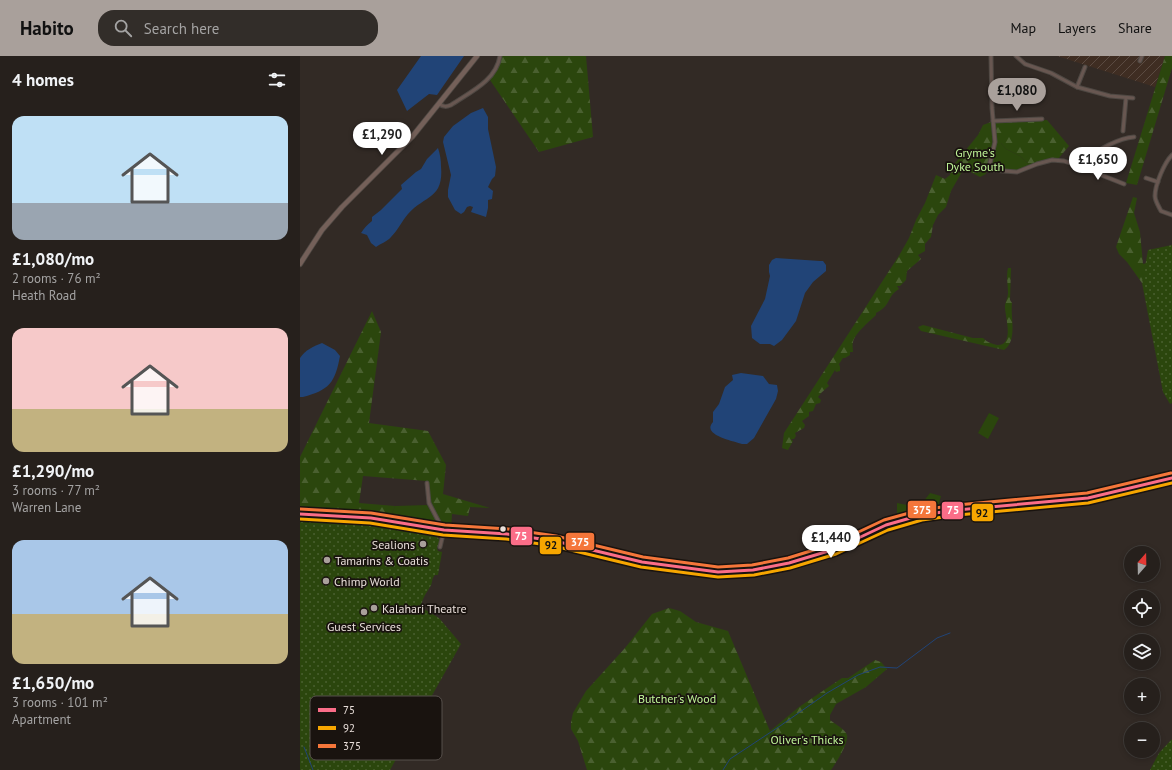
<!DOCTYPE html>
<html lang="en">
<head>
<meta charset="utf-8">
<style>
  :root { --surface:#26201c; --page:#322d29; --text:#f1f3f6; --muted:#a4a3a3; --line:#423e3b; --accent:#a9a09b }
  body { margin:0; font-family:"PT Sans",sans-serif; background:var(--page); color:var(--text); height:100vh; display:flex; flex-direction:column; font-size:15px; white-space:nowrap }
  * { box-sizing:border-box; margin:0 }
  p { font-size:13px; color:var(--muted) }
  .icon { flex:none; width:22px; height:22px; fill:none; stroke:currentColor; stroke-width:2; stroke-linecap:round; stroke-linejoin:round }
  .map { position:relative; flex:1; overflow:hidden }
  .drawer { display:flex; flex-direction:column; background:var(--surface); width:300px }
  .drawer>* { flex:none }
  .needle { width:26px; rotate:20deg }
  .controls { position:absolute; left:824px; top:490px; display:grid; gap:8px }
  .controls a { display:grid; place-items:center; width:36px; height:36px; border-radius:50%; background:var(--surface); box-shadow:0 2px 6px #0003,0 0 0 1px var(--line); font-size:20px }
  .price { position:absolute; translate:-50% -34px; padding:0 9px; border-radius:14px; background:#fff; color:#222; font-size:13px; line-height:26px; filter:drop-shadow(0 1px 2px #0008) }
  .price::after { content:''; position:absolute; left:50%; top:24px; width:12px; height:9px; margin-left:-6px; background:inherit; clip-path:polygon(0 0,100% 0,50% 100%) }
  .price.active { background:var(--accent); color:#111 }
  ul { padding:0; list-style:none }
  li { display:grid; align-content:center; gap:8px; height:212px; padding:0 12px }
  li span { display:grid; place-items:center; height:124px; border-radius:12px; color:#555 }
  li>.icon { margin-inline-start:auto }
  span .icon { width:72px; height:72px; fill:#fffc; stroke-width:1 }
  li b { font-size:17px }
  h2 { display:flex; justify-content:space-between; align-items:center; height:48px; padding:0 12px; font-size:17px }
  header { display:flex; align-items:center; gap:24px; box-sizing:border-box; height:56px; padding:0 20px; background:var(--accent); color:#111 }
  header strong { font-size:19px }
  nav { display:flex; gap:22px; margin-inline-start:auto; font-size:14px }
  .search { width:280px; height:36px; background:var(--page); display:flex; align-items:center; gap:10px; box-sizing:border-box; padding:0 14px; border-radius:16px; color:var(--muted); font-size:15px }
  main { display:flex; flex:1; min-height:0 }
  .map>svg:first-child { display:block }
</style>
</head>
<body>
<header>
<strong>Habito</strong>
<div class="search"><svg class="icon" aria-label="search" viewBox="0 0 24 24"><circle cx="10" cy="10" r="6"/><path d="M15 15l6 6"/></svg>Search here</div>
<nav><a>Map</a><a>Layers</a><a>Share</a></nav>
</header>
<main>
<section class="drawer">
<h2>4 homes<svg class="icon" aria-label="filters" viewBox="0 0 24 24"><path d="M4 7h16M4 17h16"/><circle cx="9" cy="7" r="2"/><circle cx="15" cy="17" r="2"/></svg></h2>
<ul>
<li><span style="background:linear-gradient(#bfe0f5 70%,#9aa5b1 0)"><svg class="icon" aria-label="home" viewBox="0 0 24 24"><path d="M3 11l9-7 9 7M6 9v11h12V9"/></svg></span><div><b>£1,080/mo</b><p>2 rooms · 76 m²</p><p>Heath Road</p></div></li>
<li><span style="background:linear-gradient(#f6c9c9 65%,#c2b280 0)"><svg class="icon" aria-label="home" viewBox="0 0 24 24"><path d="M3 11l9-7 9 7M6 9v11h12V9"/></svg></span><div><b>£1,290/mo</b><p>3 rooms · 77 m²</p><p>Warren Lane</p></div></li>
<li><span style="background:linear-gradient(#a9c7e8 60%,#c2b280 0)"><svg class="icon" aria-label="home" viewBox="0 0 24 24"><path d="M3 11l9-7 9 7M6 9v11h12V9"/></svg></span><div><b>£1,650/mo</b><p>3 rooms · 101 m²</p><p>Apartment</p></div></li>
</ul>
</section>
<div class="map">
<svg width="872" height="714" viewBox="0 0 872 714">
  <defs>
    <pattern id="industrial-furrows" width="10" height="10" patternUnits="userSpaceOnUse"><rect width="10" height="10" fill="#3f2d22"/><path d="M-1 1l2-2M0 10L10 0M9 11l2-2" fill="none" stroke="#5b4b42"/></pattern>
    <pattern id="forest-firs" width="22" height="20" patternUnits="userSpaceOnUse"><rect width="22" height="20" fill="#2b460d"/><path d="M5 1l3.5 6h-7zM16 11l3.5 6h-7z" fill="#4a6030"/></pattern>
    <pattern id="park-dots" width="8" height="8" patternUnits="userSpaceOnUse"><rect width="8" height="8" fill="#2b460d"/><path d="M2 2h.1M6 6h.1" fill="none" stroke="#4a6030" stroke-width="1.8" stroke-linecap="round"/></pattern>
  </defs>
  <rect width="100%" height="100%" fill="#322a25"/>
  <path fill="url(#industrial-furrows)" d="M757,0H865L855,31Z"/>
  <g fill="#2b460d">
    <path d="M695,86L701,87L706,93L720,100L731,110L717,116L693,115L690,107Z"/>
    <path d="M689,357L699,362L688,383L678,377Z"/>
    <path d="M630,437L641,440L637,455L622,457L623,446Z"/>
    <path d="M597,447L612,450L613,457L597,461Z"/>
    <path d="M127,449L138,468C123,471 105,464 92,457L95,450Z"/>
  </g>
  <g fill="url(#forest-firs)">
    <path d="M200,0H286L293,81L239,96L190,24Z"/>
    <path d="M865,0H872V12L837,129L826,127Z"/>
    <path d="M747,64L769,90L758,103L740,106L730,109L720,100L706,93L701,87H696L694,66Z"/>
    <path d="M691,66L693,90L689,100L686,118L680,121L663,112V114L651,135L646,151L638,159L633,169L631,181L625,188V195L618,199L621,203L607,215L606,224L600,230H597L599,233C586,241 592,249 576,257V259C570,265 555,277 553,286C552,289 553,293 553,296H550V299L545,302H543L539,308L540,311V315L536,316L535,314L527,327L529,330L521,337L518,341L521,344L520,347L516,348L513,355L509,356V360L502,365L505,369L504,372L495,377L496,380L494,383H491L493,385L488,394L482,392L484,377L600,198L609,182L616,164L625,147L636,119L645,123L650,119L652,111L678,79L683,69Z"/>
    <path d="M833,141L837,142L834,157L840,176L843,208L847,207L842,227L827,206L819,198L816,191Z"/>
    <path d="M708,212H711L710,244L712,247C710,261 718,284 704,294L621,275L618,271L623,269L673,282H683C687,286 692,288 697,289C716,290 704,258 705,249C706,245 708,241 708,237C708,228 706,220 708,212Z"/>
    <path d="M72,255L81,276L69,367L128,375L146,409L143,438L190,452L170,451L168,460L152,458L151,473L142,471L131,446L127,425L63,420L59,447L95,450L92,457L105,464L72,459L0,453V401Z"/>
    <path d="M369,552L380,555L396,566L428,575L470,675L499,651L542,622H548L575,604L581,606L587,613L566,631L536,648L530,659V664C535,668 545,673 547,679C549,687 536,707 531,714H287L278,685L271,673V666L273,657L286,635L325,592L352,558Z"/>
  </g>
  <g fill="url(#park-dots)">
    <path d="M872,189V347L870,348L863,336L842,227L848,194Z"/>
    <path d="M0,462C41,465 83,462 123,475C129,477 135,478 139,483L140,485L137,492L138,495L142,496L138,519H135C131,523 133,527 130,531C125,539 124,540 121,549L124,553L139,562L161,588L90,714H0Z"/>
    <path d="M872,683V714H850L859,697Z"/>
  </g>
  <g fill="#214477">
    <path d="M121,0H164L137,39L129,38L107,55L97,34Z"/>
    <path d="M183,52L188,61V73L196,111L195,120L192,123L188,131L193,135L192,143L188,144V152L186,161L171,156L173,151L170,150L167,151L164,156L161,158L155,154L148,141V134L151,119L143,86L144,81L153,70L171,57Z"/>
    <path d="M138,92C140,98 141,104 141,110C144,143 125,139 108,158C102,165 98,174 91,181C87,186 81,187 76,191L71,187L67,179L61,177C64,172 68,168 72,165V161L81,154L102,133L101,129L116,116L121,113L127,103Z"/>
    <path d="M476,202L520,205H523L526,209V215L513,226L505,237L496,265L482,284L474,290L470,288H460L452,282L451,270L465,243L470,220L469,216V209L472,204Z"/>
    <path d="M22,287L35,294L40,300C35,327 29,334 3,341H0V302C5,294 14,290 22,287Z"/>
    <path d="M441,317L463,320L469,328L477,329L478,335L476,343L454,382L447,388H442C433,385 401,379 413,366V356L419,348L425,331L433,324L432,319Z"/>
  </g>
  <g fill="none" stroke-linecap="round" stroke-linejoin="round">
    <g stroke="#214477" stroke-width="1">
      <path d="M4,691L13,714"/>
      <path d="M423,714L430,703L480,670L527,637L558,619L580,611L597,612L637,582L650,577"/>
    </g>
    <defs>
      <g id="street">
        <path d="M691,0L692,52L695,86L690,107L691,114L717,116L737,108L752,104L764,105L776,109C792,99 815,82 834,81"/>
        <path d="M716,0L725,8L751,17L777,31L810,40L833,42"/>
        <path d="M840,5L842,0"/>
        <path d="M777,31L785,11"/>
        <path d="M139,48C144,51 146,51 151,49C170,36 196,25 200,0"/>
        <path d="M693,65L742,63"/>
        <path d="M823,75L826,42"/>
        <path d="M872,99C864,107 855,129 855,140C855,145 859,151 861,155L872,159"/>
        <path d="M776,109L824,128"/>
        <path d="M846,122L858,126"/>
        <path d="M127,427L129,447L141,470L140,474"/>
        <path d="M140,491L144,474"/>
      </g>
      <g id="secondary">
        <path d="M0,208L22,174L42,151L112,81L177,0"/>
        <path d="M0,458L71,462L144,474L207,478L255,485L342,506L418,516L453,514L489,507L535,493L586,469L621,459L657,454L788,442L872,422"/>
      </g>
    </defs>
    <use href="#street" stroke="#4e4843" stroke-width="5"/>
    <use href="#secondary" stroke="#4e4843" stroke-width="6"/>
    <use href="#street" stroke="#685751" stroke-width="3"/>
    <use href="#secondary" stroke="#746059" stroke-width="4.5"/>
    <defs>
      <path id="bus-1" d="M0,458L71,462L144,474L207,478L255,485L342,506L418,516L453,514L489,507L535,493L586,469L621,459L657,454L788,442L872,422"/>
      <path id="bus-2" d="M0,463L70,467L143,479L206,483L254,490L341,511L418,521L454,519L490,512L536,498L588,474L622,464L658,459L788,447L872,427"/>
      <path id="bus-3" d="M0,453L71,457L145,469L208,473L256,480L343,501L418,511L452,509L488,502L533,488L584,464L620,454L657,449L787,437L871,417"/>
    </defs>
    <use href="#bus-1" stroke="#19130f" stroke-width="6"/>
    <use href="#bus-2" stroke="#19130f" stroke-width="6"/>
    <use href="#bus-3" stroke="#19130f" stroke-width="6"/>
    <use href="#bus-1" stroke="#fb6d88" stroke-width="3"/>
    <use href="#bus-2" stroke="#f7a600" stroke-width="3"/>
    <use href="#bus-3" stroke="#f5763a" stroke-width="3"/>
  </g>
  <circle fill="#e9dfda" stroke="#19130f" stroke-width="1.5" cx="203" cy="473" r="3.5"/>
  <g fill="#a9a09b" stroke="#19130f" stroke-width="1.5">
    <circle cx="123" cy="488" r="4"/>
    <circle cx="27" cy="504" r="4"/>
    <circle cx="26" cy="525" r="4"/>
    <circle cx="74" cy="552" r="4"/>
    <circle cx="64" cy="556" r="4"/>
  </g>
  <g text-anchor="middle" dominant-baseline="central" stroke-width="3.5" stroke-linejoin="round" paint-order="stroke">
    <g font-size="12" fill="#c0f698" stroke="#19130f">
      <text x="675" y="96">Gryme's<tspan x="675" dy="14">Dyke South</tspan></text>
      <text x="377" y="642">Butcher's Wood</text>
      <text x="507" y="683">Oliver's Thicks</text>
    </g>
    <g font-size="12" fill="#e9dfda" stroke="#19130f" text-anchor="start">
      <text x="115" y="488" text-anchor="end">Sealions</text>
      <text x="35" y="504">Tamarins &amp; Coatis</text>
      <text x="34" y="525">Chimp World</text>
      <text x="82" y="552">Kalahari Theatre</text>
      <text x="64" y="570" text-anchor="middle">Guest Services</text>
    </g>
  </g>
  <rect x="10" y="640" width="132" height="64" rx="6" fill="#19130f" stroke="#57504c" stroke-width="1"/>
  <rect x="18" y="652" width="18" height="4" fill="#fb6d88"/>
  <rect x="18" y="670" width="18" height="4" fill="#f7a600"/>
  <rect x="18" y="688" width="18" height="4" fill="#f5763a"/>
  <g font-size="11" fill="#e9dfda">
    <text x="43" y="658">75</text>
    <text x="43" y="676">92</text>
    <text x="43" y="694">375</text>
  </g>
  <g stroke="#19130f" stroke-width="1.5">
    <rect x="607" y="444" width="30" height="19" rx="4" fill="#f5763a"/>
    <rect x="641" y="445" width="23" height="19" rx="4" fill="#fb6d88"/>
    <rect x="671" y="447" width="23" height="19" rx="4" fill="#f7a600"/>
    <rect x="210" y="470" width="23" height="20" rx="4" fill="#fb6d88"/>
    <rect x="265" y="476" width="30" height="19" rx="4" fill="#f5763a"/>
    <rect x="239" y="480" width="23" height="19" rx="4" fill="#f7a600"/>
  </g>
  <g font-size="11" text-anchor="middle" font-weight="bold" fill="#fff">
    <text x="622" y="458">375</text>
    <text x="653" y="458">75</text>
    <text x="221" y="484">75</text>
    <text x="280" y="490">375</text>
  </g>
  <g font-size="11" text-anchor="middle" font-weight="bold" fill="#111">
    <text x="682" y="461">92</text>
    <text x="251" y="493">92</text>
  </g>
</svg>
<div class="controls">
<a><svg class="needle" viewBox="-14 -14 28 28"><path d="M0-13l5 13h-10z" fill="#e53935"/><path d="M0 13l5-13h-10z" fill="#a4a3a3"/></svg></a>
<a><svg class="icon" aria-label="locate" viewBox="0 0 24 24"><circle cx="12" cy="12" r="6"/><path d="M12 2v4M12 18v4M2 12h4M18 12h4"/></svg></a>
<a><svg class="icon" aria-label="layers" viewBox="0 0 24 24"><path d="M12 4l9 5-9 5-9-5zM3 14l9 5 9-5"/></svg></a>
<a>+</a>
<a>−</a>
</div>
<b class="price active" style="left:717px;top:56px">£1,080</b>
<b class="price" style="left:82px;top:100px">£1,290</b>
<b class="price" style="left:798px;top:125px">£1,650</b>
<b class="price" style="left:531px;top:503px">£1,440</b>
</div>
</main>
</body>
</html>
